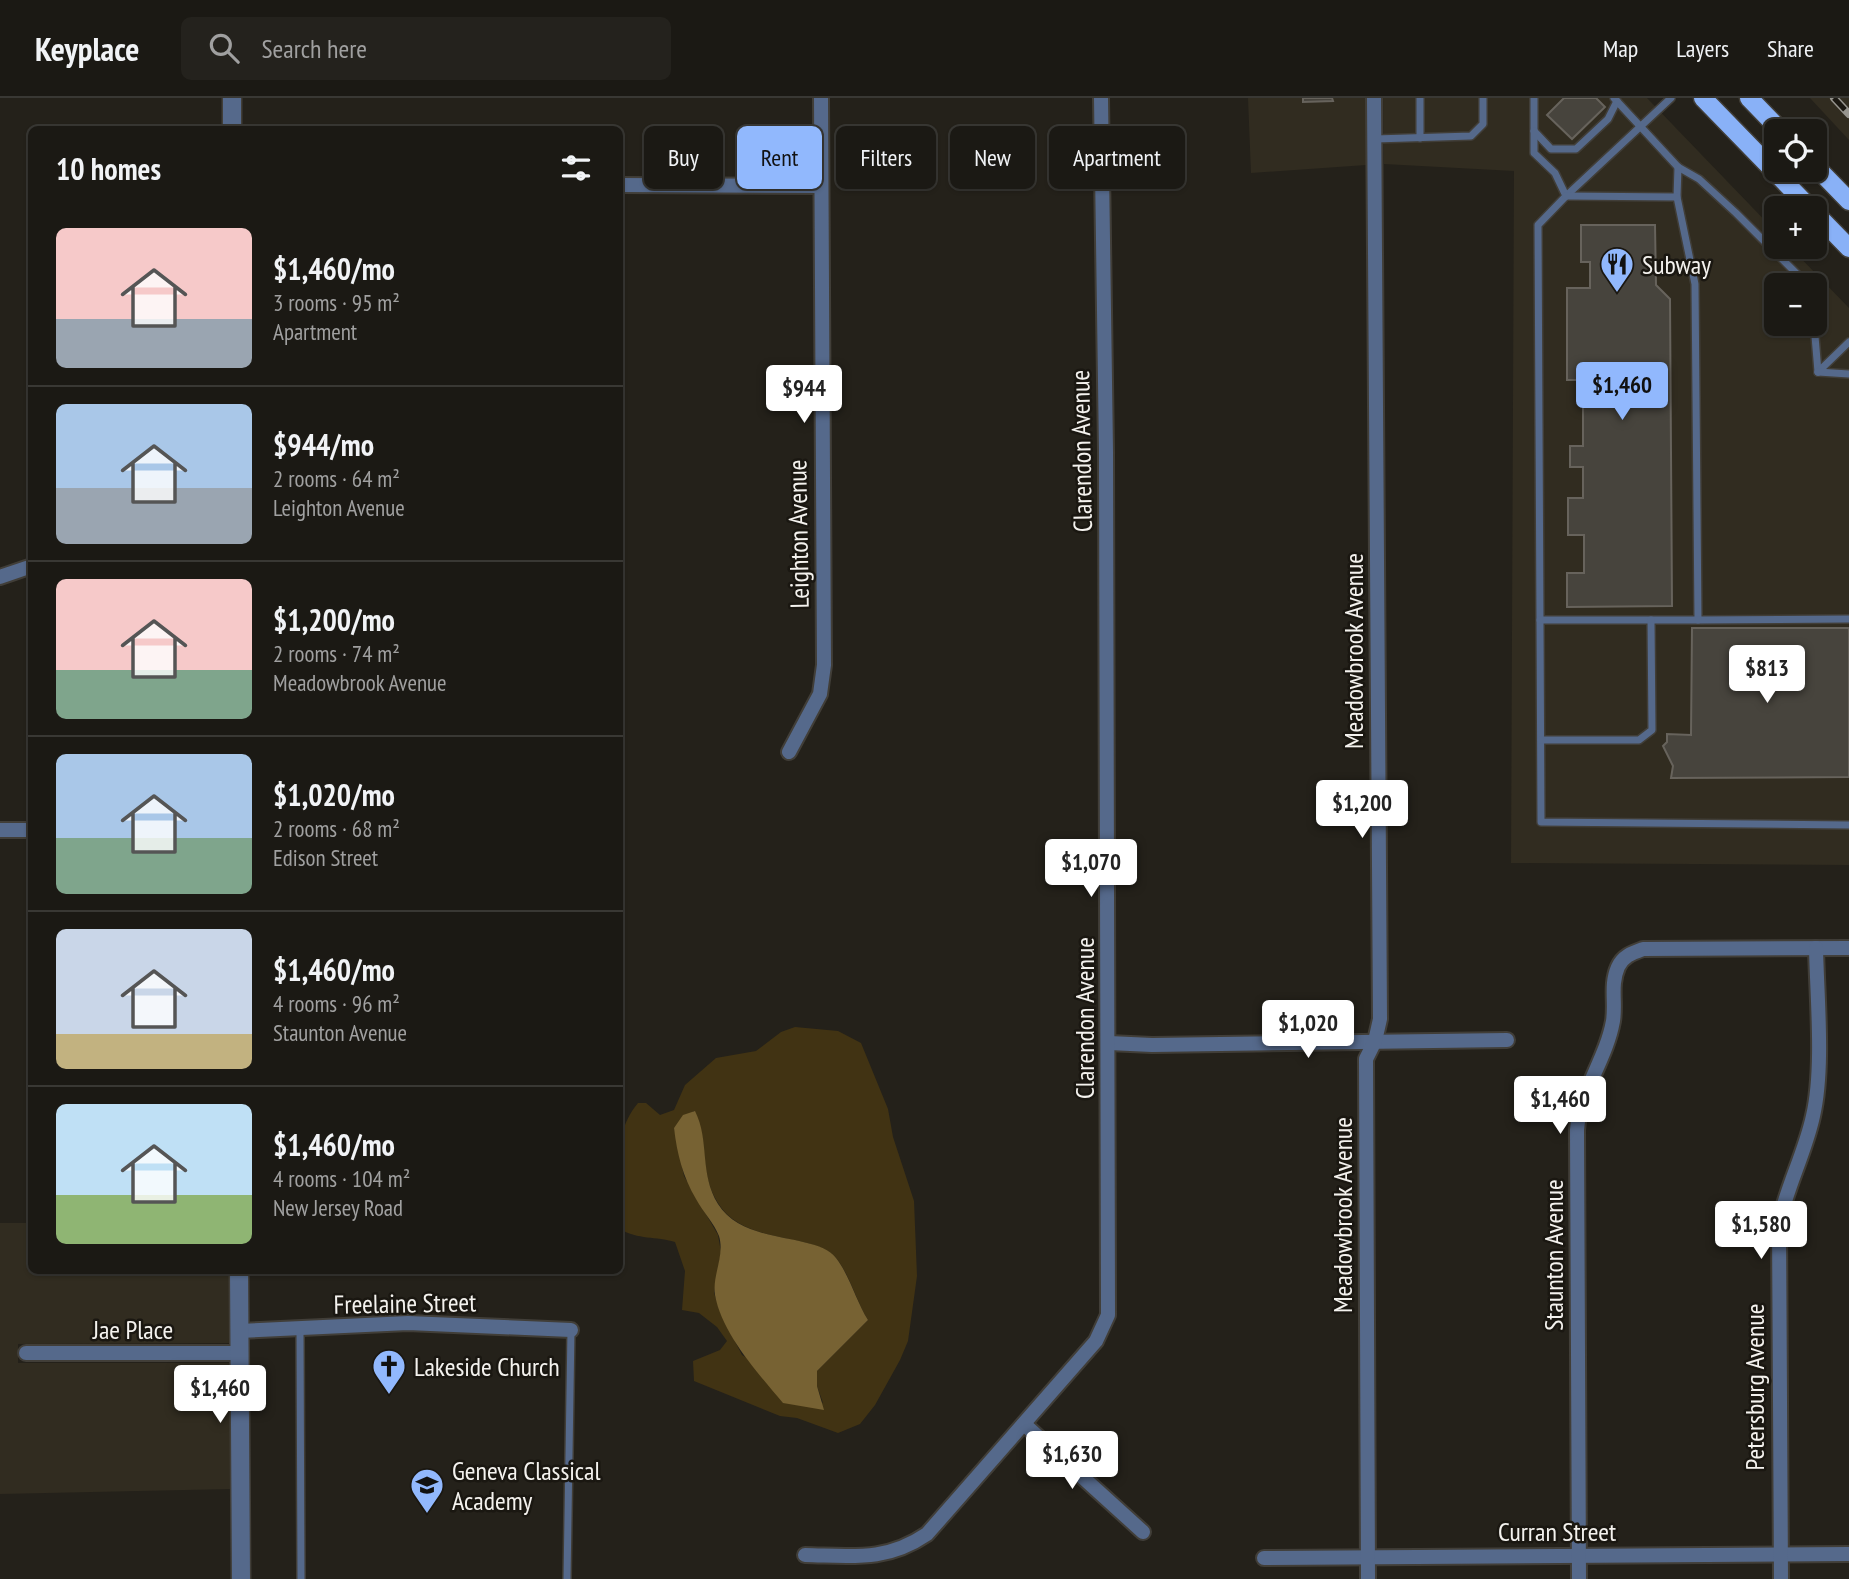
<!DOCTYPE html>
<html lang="en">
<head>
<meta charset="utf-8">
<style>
  :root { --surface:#1b1914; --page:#24221d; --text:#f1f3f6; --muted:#a0a0a0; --line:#393834; --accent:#91b8fd }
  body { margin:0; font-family:"PT Sans Narrow",sans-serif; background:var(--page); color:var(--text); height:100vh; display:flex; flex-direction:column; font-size:26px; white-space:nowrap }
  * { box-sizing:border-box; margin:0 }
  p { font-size:23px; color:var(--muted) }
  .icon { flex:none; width:38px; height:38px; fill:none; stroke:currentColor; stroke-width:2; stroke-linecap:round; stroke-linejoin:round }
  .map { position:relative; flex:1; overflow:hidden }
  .details { position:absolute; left:28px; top:28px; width:595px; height:1148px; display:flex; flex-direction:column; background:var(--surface); border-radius:10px; box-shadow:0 2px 5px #0004,0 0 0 2px var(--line) }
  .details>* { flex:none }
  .top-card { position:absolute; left:644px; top:28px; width:665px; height:63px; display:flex; gap:14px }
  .tools { position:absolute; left:1764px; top:21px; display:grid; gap:14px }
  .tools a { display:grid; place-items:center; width:63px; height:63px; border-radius:10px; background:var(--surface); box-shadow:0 2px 5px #0004,0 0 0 2px var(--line); font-size:35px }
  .price { position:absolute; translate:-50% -60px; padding:0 16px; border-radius:7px; background:#fff; color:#222; font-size:23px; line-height:46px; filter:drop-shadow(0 2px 4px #0008) }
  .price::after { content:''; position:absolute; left:50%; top:42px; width:21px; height:16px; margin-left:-10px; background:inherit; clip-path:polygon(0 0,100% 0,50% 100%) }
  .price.active { background:var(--accent); color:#111 }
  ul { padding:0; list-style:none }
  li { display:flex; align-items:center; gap:21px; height:175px; padding:0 28px }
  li+li { border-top:2px solid var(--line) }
  li span { display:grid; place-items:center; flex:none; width:196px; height:140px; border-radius:10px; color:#555 }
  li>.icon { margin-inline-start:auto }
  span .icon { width:84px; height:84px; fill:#fffc; stroke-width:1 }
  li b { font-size:30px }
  h2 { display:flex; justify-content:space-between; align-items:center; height:84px; padding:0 28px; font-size:30px }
  .tag { padding:0 24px; border-radius:10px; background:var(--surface); box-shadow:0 2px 5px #0004,0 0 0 2px var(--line); font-size:24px; line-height:63px }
  .tag.active { background:var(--accent); color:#111 }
  header { display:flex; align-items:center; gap:42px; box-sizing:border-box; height:98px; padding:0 35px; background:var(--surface); border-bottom:2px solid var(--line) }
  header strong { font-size:33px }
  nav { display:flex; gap:38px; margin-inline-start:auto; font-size:24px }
  .search { width:490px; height:63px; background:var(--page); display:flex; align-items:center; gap:18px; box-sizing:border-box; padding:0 24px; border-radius:10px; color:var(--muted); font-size:26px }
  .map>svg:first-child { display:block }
</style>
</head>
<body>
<header>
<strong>Keyplace</strong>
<div class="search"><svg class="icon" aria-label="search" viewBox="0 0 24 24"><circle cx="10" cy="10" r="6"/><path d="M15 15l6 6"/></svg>Search here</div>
<nav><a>Map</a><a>Layers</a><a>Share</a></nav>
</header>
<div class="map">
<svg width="1849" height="1481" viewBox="0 0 1849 1481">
  <rect width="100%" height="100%" fill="#24211a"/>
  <g fill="#312c20" fill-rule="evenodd">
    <path d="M1248,0H1366V67L1251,75Z"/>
    <path d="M1383,0H1647L1776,134V149H1790L1849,210V767L1511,765L1514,73L1384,66ZM1776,187H1815V226H1776Z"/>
    <path d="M1810,0H1849V42Z"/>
    <path d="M0,1125H31L32,1172L230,1173L231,1245L18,1246V1265H231V1391L0,1396Z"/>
  </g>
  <path fill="#413313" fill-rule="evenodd" d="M795,929L838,933L861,945L888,1011L893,1039L914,1103L917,1178L908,1243L900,1262L875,1307L860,1326L838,1335L797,1320L780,1318L694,1283L693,1263L720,1252L727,1243L717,1229L699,1215L682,1212L685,1173L675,1144C656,1138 638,1142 620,1131C620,1090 609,1039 638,1005H646L660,1017L674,1012L685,987L716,960L756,953L781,934ZM694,1013C710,1044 698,1073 718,1105C744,1148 815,1134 836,1160C850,1177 856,1203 868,1222L817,1273V1288L823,1305L742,1257L721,1216L714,1195L721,1154L718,1137L684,1078L674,1030Z"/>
  <path fill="#776233" d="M695,1013C710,1043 699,1075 718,1106C744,1148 816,1134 836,1160C850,1178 856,1203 868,1222L817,1273V1288L824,1312L783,1305C758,1275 722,1236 715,1197C712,1177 725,1158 719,1138C714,1125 703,1114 696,1101C683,1079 677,1056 674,1030L683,1017Z"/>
  <g fill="#47443d" stroke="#67635c" stroke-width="2">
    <path d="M1303,0H1332L1333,3L1303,4Z"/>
    <path d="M1564,0H1596L1605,9L1572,41L1547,17Z"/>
    <path d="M1581,127H1655L1656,187L1670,201L1672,508L1567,509V475H1584V437H1568V400H1583V369H1570V348H1583V282H1567V190H1590V164H1581Z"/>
    <path d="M1692,530H1849V679L1671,680L1673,668L1663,648L1667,644V636L1691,637Z"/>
  </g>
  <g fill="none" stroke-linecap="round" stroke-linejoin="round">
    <defs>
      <g id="service">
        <path d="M1420,0V40"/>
        <path d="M1534,0V55L1555,75L1566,98L1538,127L1541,724L1849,727"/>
        <path d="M1614,0L1678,69L1699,81L1736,115L1808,187"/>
        <path d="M1534,33L1551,51H1576L1608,21L1617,3"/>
        <path d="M1375,41L1471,38L1483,26V0"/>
        <path d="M1678,69L1677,99L1695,186L1698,522L1849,521"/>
        <path d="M1566,98L1671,0"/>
        <path d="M1566,98L1677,99"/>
        <path d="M1814,226L1818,274"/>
        <path d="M1818,274L1849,244"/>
        <path d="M1818,274L1849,276"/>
        <path d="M1540,522H1698"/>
        <path d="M1541,642H1639L1652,632L1651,522"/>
        <path d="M300,1231L301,1481"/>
        <path d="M567,1481L571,1232"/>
      </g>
      <g id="minor">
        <path d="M620,87L821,88"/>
        <path d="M0,479L32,468"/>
        <path d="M789,654L820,596L824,567L821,0"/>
        <path d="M0,732H32"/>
        <path d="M1109,945L1152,947L1507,942"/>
        <path d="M239,1233L408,1225L571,1232"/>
        <path d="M26,1255H239"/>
        <path d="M1024,1326L1143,1434"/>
        <path d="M805,1457C852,1458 886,1464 927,1436L1096,1243L1108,1217L1106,354L1101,0"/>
        <path d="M1264,1460L1849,1456"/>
        <path d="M1368,1481L1366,961L1375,943L1380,921L1374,0"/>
        <path d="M1579,1481L1577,1032C1580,993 1606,962 1613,923C1616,905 1610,887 1618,869C1623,858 1632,855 1643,851L1849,850"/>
        <path d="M1781,1481L1779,1125C1787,1088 1805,1055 1813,1018C1824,970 1817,900 1816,850"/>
      </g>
      <g id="tertiary">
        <path d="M232,0V32"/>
        <path d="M239,1172L241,1481"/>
      </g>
      <g id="primary">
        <path d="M1703,0L1810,110"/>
        <path d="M1749,0L1781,33"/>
        <path d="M1815,68L1849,103"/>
        <path d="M1815,115L1849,150"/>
      </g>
    </defs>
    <use href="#service" stroke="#413e38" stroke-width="10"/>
    <use href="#minor" stroke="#413e38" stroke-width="18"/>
    <use href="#tertiary" stroke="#413e38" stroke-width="21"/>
    <use href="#primary" stroke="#413e38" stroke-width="21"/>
    <use href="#service" stroke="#55698b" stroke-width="7"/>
    <use href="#minor" stroke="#55698b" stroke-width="14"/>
    <use href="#tertiary" stroke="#55698b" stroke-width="18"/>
    <use href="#primary" stroke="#89b1f7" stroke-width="18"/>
    <defs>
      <path id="rail" d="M1834,0L1849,16"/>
    </defs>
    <use href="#rail" stroke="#97958f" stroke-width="8"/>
    <use href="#rail" stroke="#1a1711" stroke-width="5" stroke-dasharray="16" stroke-linecap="butt"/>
  </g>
  <defs>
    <symbol id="restaurant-pin" viewBox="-11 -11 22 30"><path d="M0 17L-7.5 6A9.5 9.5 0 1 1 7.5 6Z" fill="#91b8fd" stroke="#1a1711"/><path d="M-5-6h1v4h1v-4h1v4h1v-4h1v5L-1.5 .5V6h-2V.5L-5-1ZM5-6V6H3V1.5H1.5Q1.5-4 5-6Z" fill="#111"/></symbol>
    <symbol id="church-pin" viewBox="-11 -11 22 30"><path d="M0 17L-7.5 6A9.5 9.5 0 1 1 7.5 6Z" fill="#91b8fd" stroke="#1a1711"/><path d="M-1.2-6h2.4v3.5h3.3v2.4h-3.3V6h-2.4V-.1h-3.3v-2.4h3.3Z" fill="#111"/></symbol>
    <symbol id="school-pin" viewBox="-11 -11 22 30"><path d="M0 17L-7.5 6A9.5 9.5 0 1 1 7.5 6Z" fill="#91b8fd" stroke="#1a1711"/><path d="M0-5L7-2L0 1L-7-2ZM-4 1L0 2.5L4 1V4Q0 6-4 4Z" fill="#111"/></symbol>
  </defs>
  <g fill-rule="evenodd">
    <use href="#restaurant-pin" x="1598" y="147" width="38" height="52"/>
    <use href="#church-pin" x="370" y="1249" width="38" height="52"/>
    <use href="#school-pin" x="408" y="1368" width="38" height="52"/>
  </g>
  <g text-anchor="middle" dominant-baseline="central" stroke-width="5" stroke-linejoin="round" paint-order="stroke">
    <g font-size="26" fill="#f4f2ee" stroke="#1a1711" text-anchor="start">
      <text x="1642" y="166">Subway</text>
      <text x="414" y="1268">Lakeside Church</text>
      <text x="452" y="1372">Geneva Classical<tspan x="452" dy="30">Academy</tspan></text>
    </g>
    <g font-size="26" fill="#f4f2ee" stroke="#1a1711">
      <text transform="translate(1081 353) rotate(-91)">Clarendon Avenue</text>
      <text transform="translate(798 436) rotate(-91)">Leighton Avenue</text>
      <text transform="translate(1353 553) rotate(-90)">Meadowbrook Avenue</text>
      <text transform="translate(1084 920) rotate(-90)">Clarendon Avenue</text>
      <text transform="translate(1342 1117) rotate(-90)">Meadowbrook Avenue</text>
      <text transform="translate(1553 1157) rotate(-90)">Staunton Avenue</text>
      <text transform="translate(405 1205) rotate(-1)">Freelaine Street</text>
      <text x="133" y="1231">Jae Place</text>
      <text transform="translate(1754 1289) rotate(-90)">Petersburg Avenue</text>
      <text x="1557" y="1433">Curran Street</text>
    </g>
  </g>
</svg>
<div class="tools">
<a><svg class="icon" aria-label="locate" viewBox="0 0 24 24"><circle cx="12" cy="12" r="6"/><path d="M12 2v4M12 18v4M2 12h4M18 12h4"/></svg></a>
<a>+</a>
<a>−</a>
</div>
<b class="price active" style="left:1622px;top:324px">$1,460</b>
<b class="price" style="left:804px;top:327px">$944</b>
<b class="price" style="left:1767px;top:607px">$813</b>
<b class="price" style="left:1362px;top:742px">$1,200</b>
<b class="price" style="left:1091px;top:801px">$1,070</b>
<b class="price" style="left:1308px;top:962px">$1,020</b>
<b class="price" style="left:1560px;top:1038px">$1,460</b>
<b class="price" style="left:1761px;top:1163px">$1,580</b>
<b class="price" style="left:220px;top:1327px">$1,460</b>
<b class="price" style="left:1072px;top:1393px">$1,630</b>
<div class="top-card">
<a class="tag">Buy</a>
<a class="tag active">Rent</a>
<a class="tag">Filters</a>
<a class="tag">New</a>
<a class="tag">Apartment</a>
</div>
<section class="details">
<h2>10 homes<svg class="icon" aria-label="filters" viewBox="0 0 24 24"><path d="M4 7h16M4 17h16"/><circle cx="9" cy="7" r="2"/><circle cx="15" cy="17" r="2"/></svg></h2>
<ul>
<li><span style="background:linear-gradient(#f6c9c9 65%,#9aa5b1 0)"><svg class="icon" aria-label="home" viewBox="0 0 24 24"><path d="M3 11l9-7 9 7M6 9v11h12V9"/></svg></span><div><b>$1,460/mo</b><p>3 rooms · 95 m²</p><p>Apartment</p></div></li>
<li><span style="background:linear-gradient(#a9c7e8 60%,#9aa5b1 0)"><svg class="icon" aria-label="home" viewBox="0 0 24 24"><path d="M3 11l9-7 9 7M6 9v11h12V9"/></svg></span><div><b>$944/mo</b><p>2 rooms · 64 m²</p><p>Leighton Avenue</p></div></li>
<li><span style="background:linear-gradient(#f6c9c9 65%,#7fa58c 0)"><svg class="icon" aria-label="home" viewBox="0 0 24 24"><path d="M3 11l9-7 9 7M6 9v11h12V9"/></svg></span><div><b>$1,200/mo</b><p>2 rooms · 74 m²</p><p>Meadowbrook Avenue</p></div></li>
<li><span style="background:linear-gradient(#a9c7e8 60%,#7fa58c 0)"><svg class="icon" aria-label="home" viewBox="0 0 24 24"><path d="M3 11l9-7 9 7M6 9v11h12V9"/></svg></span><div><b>$1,020/mo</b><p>2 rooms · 68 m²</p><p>Edison Street</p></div></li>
<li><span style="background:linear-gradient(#c9d6e8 75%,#c2b280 0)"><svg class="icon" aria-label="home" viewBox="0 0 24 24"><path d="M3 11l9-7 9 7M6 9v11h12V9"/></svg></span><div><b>$1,460/mo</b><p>4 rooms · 96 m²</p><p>Staunton Avenue</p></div></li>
<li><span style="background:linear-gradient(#bfe0f5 65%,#8fb573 0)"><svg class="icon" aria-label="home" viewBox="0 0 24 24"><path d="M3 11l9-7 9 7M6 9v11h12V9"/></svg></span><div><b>$1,460/mo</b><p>4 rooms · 104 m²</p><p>New Jersey Road</p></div></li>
</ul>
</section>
</div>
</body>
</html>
